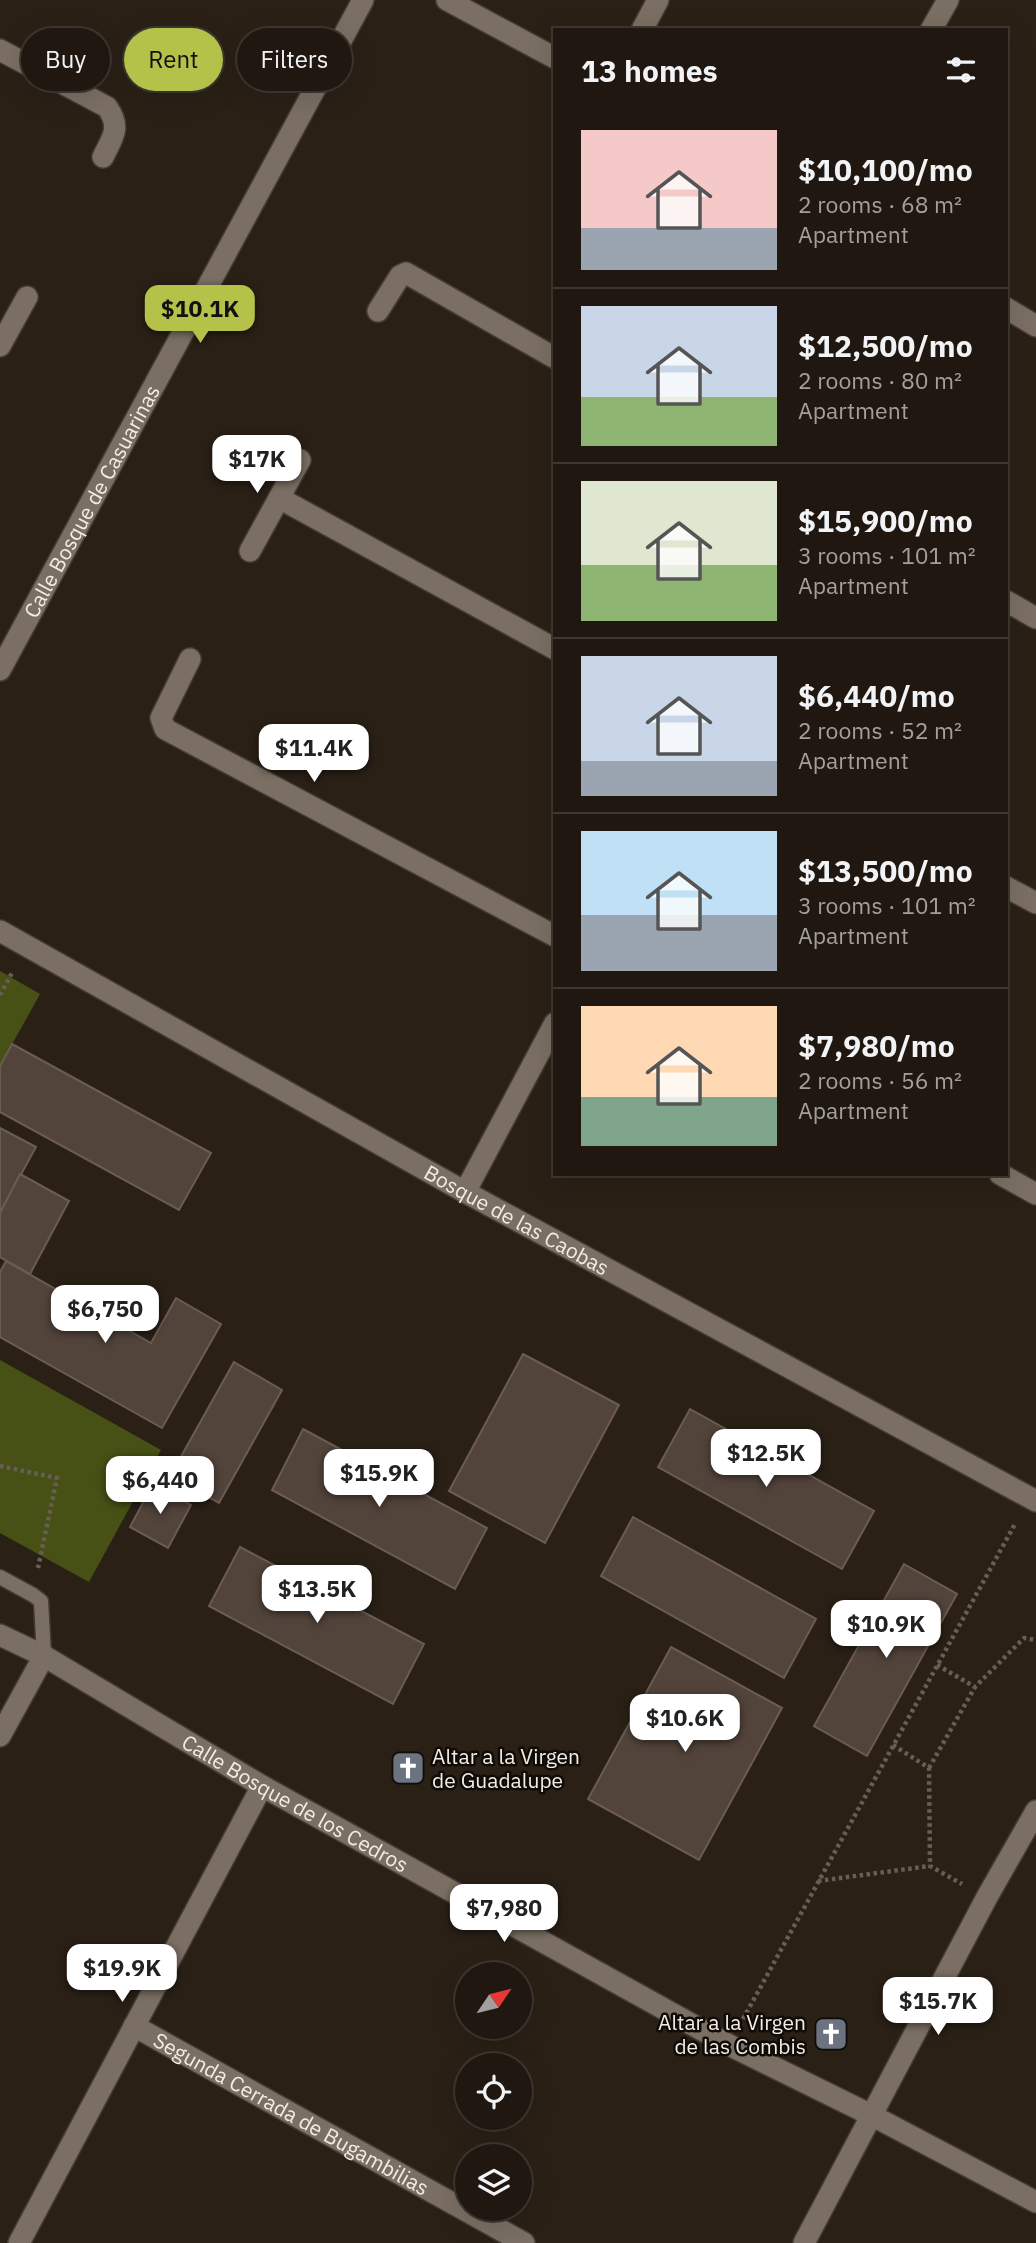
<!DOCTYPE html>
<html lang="en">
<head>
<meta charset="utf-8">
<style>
  :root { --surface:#201810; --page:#282119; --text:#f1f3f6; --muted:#a2a09f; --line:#3d3730; --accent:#b5c249 }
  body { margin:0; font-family:"IBM Plex Sans",sans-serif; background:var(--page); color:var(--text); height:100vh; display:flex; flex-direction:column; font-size:26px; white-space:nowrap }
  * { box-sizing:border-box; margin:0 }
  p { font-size:23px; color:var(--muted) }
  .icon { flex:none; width:38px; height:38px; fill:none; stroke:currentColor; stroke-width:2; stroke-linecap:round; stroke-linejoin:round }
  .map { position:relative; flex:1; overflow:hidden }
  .details { position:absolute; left:553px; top:28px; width:455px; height:1148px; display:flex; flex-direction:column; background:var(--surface); border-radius:0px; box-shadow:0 7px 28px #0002,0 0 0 2px var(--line) }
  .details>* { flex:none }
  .guide { position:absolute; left:21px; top:28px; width:427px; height:63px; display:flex; gap:14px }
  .needle { width:46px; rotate:55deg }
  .controls { position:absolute; left:455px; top:1962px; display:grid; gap:14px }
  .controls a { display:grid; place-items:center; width:77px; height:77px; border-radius:50%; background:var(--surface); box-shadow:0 7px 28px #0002,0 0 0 2px var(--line); font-size:35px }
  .price { position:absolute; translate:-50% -60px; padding:0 16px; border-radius:14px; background:#fff; color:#222; font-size:23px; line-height:46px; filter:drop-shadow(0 2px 4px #0008) }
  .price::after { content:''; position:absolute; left:50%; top:42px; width:21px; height:16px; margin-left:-10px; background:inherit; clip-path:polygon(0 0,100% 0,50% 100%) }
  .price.on { background:var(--accent); color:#111 }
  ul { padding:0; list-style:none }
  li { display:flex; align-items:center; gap:21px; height:175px; padding:0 28px }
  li+li { border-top:2px solid var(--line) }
  li span { display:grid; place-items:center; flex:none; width:196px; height:140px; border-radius:0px; color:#555 }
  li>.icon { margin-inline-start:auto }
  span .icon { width:84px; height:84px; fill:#fffc; stroke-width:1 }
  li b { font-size:30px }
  h2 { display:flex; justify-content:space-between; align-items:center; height:84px; padding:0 28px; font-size:30px }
  .pill { padding:0 24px; border-radius:32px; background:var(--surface); box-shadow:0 7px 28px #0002,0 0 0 2px var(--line); font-size:24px; line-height:63px }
  .pill.on { background:var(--accent); color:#111 }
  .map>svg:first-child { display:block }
</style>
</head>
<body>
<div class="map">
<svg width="1036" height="2243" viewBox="0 0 1036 2243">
  <rect width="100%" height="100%" fill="#2a2016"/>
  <g fill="#485115">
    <path d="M0,971L40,994L0,1066Z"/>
    <path d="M0,1360L161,1450L89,1582L0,1533Z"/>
  </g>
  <g fill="#52443b" stroke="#6b5c53" stroke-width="2">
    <path d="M12,1044L211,1153L179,1210L0,1112V1066Z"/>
    <path d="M0,1128L36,1147L0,1213Z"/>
    <path d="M20,1174L69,1201L30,1274L0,1257V1213Z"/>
    <path d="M6,1261L151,1343L176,1298L221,1324L162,1428L0,1337V1272Z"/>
    <path d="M523,1354L619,1405L545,1543L449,1491Z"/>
    <path d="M234,1362L282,1390L219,1503L170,1476Z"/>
    <path d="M690,1409L874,1511L842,1569L658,1467Z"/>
    <path d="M303,1429L487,1528L455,1589L272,1490Z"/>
    <path d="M153,1484L191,1505L168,1548L130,1527Z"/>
    <path d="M633,1517L816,1619L784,1678L601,1576Z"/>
    <path d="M240,1547L424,1644L393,1704L209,1606Z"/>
    <path d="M904,1564L957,1594L867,1756L814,1726Z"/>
    <path d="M671,1647L782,1708L699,1860L588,1799Z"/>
  </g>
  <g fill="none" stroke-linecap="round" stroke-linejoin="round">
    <defs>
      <path id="service" d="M0,1577L33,1595L41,1601L44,1656"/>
      <g id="minor">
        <path d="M447,0L555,58"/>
        <path d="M642,30L658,0"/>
        <path d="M931,30L948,0"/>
        <path d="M0,50L107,107C122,128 112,138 103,157"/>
        <path d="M1006,308L1036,326"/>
        <path d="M378,311L400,276L406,273L555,358"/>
        <path d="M0,346L27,297"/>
        <path d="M279,498L555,649"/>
        <path d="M250,551L300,460"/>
        <path d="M1006,601L1036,618"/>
        <path d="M190,659L161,718L165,729L555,936"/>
        <path id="s1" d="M0,670L363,0"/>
        <path d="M1006,887L1036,903"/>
        <path d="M1000,1174L1036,1194"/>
        <path d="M465,1192L555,1023"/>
        <path id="s2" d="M0,1635L44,1656L262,1786L729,2045L873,2116L1036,2202"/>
        <path d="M0,1736L44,1656"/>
        <path id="s3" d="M134,2026L524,2243"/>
        <path d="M19,2243L262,1786"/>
      </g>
      <g id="tertiary">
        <path id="s4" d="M0,931L465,1192L1036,1501"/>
        <path d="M804,2243L987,1897L1036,1811"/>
      </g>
    </defs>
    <use href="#service" stroke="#443c35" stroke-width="17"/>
    <use href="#minor" stroke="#443c35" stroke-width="24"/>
    <use href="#tertiary" stroke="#443c35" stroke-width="24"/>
    <g stroke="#675e55" stroke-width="4.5" stroke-dasharray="3.5 3.5" stroke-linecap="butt">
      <path d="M0,995L13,971"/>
      <path d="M0,1466L57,1478L38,1568"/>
      <path d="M937,1665L975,1687L1024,1638L1036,1640"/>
      <path d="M893,1745L929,1768L930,1866L962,1884"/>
      <path d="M929,1768L975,1687"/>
      <path d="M818,1881L930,1866"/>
      <path d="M743,2019L1015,1524"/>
    </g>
    <use href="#service" stroke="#7b6f63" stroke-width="14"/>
    <use href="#minor" stroke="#7b6f63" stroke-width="21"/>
    <use href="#tertiary" stroke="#7b6f63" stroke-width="21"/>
  </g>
  <defs>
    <symbol id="church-square" viewBox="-11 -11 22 22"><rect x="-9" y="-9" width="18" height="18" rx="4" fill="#6b7280" stroke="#0f0b07"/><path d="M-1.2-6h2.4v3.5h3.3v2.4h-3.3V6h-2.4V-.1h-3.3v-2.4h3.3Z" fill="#fff"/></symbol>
  </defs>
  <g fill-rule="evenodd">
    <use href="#church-square" x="389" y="1749" width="38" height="38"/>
    <use href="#church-square" x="812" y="2015" width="38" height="38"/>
  </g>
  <g text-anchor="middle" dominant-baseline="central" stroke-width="5" stroke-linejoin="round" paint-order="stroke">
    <g font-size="21" fill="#f3ece5" stroke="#0f0b07">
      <text stroke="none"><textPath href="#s1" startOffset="192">Calle Bosque de Casuarinas</textPath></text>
      <text stroke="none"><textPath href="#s4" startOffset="592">Bosque de las Caobas</textPath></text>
      <text stroke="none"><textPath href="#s2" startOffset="340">Calle Bosque de los Cedros</textPath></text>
      <text stroke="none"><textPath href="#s3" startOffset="180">Segunda Cerrada de Bugambilias</textPath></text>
    </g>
    <g font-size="21" fill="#f3ece5" stroke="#0f0b07" text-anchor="start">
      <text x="432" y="1756">Altar a la Virgen<tspan x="432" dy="24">de Guadalupe</tspan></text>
      <text x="806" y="2022" text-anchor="end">Altar a la Virgen<tspan x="806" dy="24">de las Combis</tspan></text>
    </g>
  </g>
</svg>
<div class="controls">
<a><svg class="needle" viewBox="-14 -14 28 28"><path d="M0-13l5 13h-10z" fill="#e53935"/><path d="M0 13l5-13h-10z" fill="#a2a09f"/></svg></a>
<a><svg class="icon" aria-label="locate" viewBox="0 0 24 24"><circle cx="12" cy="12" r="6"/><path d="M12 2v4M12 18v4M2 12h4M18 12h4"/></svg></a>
<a><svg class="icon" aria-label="layers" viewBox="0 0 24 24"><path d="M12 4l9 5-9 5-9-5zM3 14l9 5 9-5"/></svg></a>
</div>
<b class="price on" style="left:200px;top:345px">$10.1K</b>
<b class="price" style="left:257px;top:495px">$17K</b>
<b class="price" style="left:314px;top:784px">$11.4K</b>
<b class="price" style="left:105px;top:1345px">$6,750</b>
<b class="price" style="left:766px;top:1489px">$12.5K</b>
<b class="price" style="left:379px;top:1509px">$15.9K</b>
<b class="price" style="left:160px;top:1516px">$6,440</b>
<b class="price" style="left:317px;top:1625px">$13.5K</b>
<b class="price" style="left:886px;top:1660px">$10.9K</b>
<b class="price" style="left:685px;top:1754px">$10.6K</b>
<b class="price" style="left:504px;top:1944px">$7,980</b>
<b class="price" style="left:122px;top:2004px">$19.9K</b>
<b class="price" style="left:938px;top:2037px">$15.7K</b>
<div class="guide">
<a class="pill">Buy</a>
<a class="pill on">Rent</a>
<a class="pill">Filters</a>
</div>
<section class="details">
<h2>13 homes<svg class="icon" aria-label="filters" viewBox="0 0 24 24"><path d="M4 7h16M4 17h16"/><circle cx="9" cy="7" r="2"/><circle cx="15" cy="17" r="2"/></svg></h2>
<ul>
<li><span style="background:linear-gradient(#f6c9c9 70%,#9aa5b1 0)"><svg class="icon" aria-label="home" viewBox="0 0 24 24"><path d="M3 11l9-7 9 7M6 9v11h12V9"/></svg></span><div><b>$10,100/mo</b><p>2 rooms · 68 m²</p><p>Apartment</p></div></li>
<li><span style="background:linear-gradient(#c9d6e8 65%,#8fb573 0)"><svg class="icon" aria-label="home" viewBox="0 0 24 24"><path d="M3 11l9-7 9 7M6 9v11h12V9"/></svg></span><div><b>$12,500/mo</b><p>2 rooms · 80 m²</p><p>Apartment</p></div></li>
<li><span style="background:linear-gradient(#dfe7d0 60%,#8fb573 0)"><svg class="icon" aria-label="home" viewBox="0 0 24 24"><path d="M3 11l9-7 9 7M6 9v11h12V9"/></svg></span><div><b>$15,900/mo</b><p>3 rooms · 101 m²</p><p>Apartment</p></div></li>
<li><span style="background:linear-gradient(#c9d6e8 75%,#9aa5b1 0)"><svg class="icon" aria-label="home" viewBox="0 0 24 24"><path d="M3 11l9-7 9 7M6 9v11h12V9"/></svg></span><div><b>$6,440/mo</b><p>2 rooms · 52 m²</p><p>Apartment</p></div></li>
<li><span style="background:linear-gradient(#bfe0f5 60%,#9aa5b1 0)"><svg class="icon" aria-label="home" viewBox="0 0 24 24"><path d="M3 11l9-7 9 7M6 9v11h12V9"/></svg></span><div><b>$13,500/mo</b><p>3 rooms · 101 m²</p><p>Apartment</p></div></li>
<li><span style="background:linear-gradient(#ffd9b3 65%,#7fa58c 0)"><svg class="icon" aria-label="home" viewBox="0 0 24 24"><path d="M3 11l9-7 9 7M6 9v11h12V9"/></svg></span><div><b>$7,980/mo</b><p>2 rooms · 56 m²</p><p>Apartment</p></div></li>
</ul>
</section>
</div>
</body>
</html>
